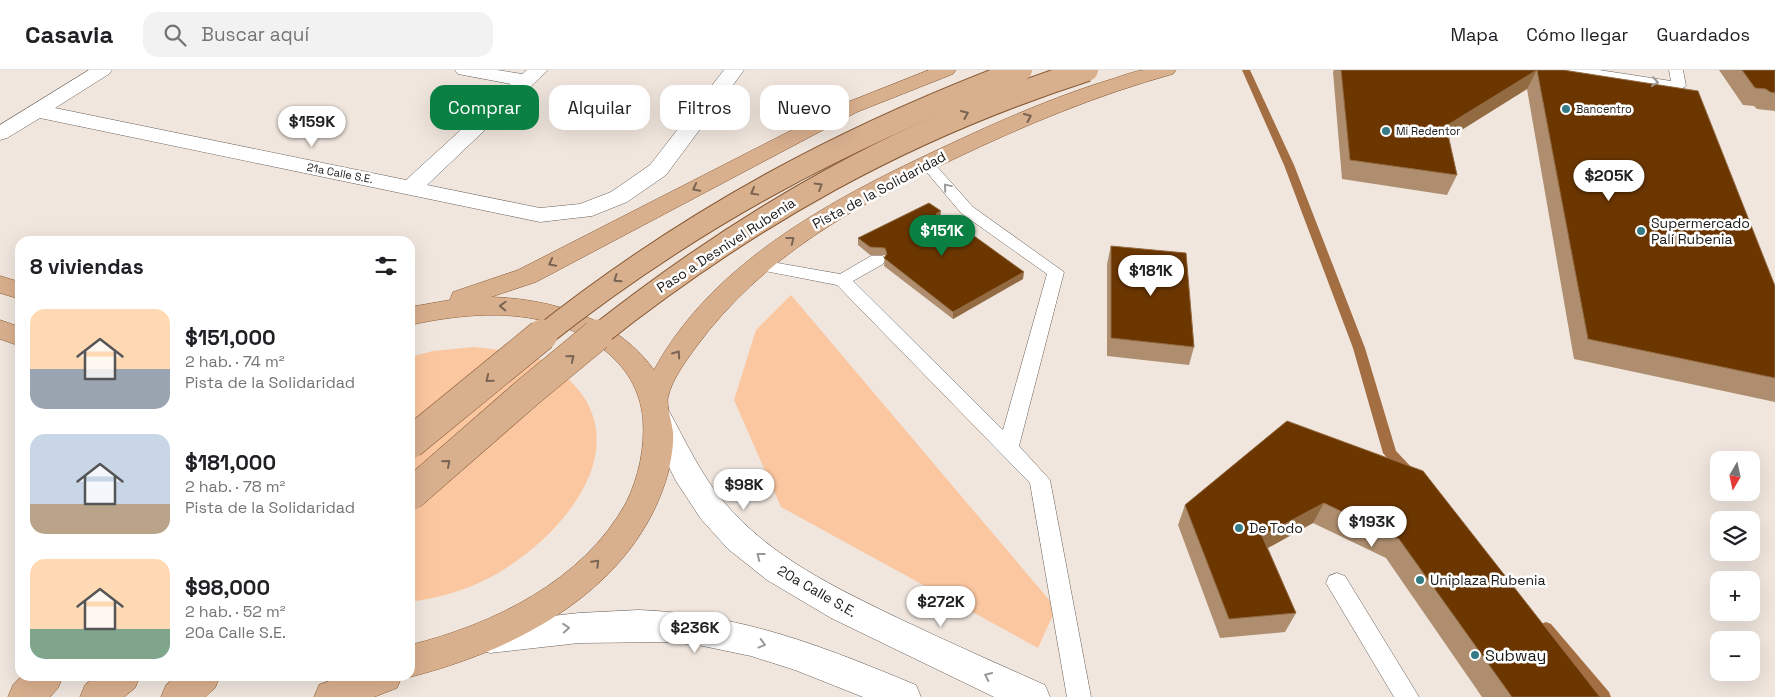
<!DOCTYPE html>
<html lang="es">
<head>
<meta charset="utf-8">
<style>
  :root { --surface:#fff; --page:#f2f2f2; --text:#202124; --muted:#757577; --line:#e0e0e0; --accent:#0b8043 }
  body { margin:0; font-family:"Space Grotesk",sans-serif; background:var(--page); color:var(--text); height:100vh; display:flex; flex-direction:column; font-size:19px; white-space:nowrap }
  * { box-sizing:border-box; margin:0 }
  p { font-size:16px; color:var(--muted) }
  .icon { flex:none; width:28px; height:28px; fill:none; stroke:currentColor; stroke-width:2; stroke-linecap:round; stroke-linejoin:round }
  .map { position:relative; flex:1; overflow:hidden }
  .drawer { position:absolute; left:15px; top:166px; width:400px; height:445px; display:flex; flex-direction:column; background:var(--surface); border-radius:15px; box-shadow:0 5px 20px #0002 }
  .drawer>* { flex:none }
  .banner { position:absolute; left:430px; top:15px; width:475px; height:45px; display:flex; gap:10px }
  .needle { width:32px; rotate:189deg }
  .fabs { position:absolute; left:1710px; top:381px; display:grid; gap:10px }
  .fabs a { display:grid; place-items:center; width:50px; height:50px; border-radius:10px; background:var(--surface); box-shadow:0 5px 20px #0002; font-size:25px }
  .price { position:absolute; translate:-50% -42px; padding:0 11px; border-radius:18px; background:#fff; color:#222; font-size:16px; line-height:32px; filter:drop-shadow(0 1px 2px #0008) }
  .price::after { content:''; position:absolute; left:50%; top:30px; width:15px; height:11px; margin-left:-8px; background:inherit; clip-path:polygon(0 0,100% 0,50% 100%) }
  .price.current { background:var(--accent); color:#fff }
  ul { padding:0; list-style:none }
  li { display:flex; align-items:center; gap:15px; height:125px; padding:0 15px }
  li span { display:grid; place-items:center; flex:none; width:140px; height:100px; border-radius:15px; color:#555 }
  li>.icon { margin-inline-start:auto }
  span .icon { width:60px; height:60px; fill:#fffc; stroke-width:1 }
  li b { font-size:21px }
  h2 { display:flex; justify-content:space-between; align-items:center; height:60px; padding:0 15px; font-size:21px }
  .tag { padding:0 18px; border-radius:15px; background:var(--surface); box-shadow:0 5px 20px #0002; font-size:18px; line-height:45px }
  .tag.current { background:var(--accent); color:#fff }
  header { display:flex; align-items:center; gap:30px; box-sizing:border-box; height:70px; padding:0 25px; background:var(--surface); border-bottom:1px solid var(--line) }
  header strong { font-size:24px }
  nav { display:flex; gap:28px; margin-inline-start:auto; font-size:18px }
  .search { width:350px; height:45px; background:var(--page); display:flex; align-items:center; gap:12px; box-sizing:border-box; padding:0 18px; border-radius:15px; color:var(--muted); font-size:19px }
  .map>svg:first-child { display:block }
</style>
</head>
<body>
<header>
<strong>Casavia</strong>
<div class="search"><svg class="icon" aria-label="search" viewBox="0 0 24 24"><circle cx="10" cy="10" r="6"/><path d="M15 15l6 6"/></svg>Buscar aquí</div>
<nav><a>Mapa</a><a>Cómo llegar</a><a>Guardados</a></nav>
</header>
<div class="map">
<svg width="1775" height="627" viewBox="0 0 1775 627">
  <rect width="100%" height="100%" fill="#f0e6de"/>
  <g fill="#fbc7a0">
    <path d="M791,225L1056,538L1038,578L781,437L734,330L756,260Z"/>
    <path d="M474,277C490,279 507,280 523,283C545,288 573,309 585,329C627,398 547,478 489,508C464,521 438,528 410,532V287L433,281Z"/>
  </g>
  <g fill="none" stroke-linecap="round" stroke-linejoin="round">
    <g fill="#a36e42" fill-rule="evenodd">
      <path d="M1242,0H1250L1294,95L1365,278L1396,381L1414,400L1416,404L1414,408L1409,409L1404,408L1383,383L1353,278L1284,95Z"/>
      <path d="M1546,552L1551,554L1609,622L1611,627H1593L1541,564L1538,559L1541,554Z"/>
    </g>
    <defs>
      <g id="service">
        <path d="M1565,0H1599L1671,11L1669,0H1683L1686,16L1679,20L1572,4Z"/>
        <path d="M927,90L932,91L973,137L1064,202L1019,376L1050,410L1091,627H1067L1030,413L837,215L760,200L754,199L752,195L754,191L760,190L840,204L871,186H883L885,190L883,194L853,211L1003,360L1047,204L961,143L920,94Z"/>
        <path d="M1337,503L1345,506L1419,627H1394L1326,513L1329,506Z"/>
      </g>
      <path id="minor" d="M89,0H112L109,4L55,38L406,110L511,14L458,4L455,0H497L522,4L527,0H548L427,115L540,138L580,134L611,122L650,95L724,0H744L666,105L627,132L592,146L540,152L40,48L7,68L0,70V55Z"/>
      <g id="tertiary">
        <path d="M659,338L669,341C686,372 701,405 724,432C770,487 836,518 900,549C948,572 996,593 1045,615L1050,627H994L831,548L767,510L728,479L701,449L676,411L645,349L649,341Z"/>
        <path d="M639,540C742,544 822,576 916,615L921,627H863L795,600L751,586L698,575L669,572L579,573L490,583L478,579L473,568L478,557L490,553L579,543Z"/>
      </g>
      <g id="primary">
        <path d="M929,0H956L953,4L857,42L536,212L491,227C553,229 616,248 654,300C720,178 865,113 985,58C1025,40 1067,23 1109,10C1120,7 1133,1 1145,0C1155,0 1166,0 1176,0L1173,4C1097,25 1025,55 954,89C855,136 763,186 696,277C686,291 672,309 668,327C666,335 672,352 673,362C674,374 671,391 668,403C636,519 517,580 410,607L408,606H410V575C492,555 583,511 626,433C639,407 645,377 643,349C640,319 626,297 603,279C547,236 475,241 410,255V237L450,230L453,222L518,200L843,34Z"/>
        <path d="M0,206L20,212V229L0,223Z"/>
        <path d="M0,250L20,257V276L0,269Z"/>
        <path d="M22,606H63L58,618L50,627H8L13,615Z"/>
        <path d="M96,606H140L135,618L124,627H80L85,615Z"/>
        <path d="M177,606H220L215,618L205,627H161L166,615Z"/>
        <path d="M342,606H402L397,618L374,627H314L319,615Z"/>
      </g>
    </defs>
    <use href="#service" stroke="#685f59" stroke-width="1"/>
    <use href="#minor" stroke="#685f59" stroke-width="1"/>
    <use href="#tertiary" stroke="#685f59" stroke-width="1"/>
    <use href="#primary" stroke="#875933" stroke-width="1"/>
    <use href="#service" fill="#fff" fill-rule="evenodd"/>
    <use href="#minor" fill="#fff" fill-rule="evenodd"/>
    <use href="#tertiary" fill="#fff" fill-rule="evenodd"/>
    <use href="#primary" fill="#d9b08e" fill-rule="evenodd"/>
    <defs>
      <g id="primary-bridge-far1">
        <path d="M541,267C690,149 843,67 1021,0"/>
        <path d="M596,267C749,146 901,60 1087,0"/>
      </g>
      <g id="primary-bridge">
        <path d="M410,373L542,265"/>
        <path d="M410,425L528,322L597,265"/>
      </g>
    </defs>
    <use href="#primary-bridge-far1" stroke="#875933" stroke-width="24" stroke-linecap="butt"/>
    <use href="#primary-bridge" stroke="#875933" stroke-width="32" stroke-linecap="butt"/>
    <use href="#primary-bridge-far1" stroke="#d9b08e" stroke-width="22"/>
    <use href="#primary-bridge" stroke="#d9b08e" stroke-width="31"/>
  </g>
  <g fill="#ae8e6f">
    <path d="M1334,0H1563L1775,216V332L1574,289L1527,19L1449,68L1457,105L1447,125L1342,109L1333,2Z"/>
    <path d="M1719,0H1775V41L1757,39L1754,36L1743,35Z"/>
    <path d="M940,148V149L1023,209L953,249L884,196L885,185H870L858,175V168Z"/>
    <path d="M1111,176L1194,277L1189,295L1107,286V194Z"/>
    <path d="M1287,351L1600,627H1482L1386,488L1313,453L1268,478L1296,543L1285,562L1220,568L1178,455L1185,435Z"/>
  </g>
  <g fill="#936b43">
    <path d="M1537,0L1527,19L1437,75L1446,56Z"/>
    <path d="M941,141L940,148L936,152V144Z"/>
    <path d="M1024,202L1023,209L953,249V242Z"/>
    <path d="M1324,433L1313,453L1253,486L1262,466Z"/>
  </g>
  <g fill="#6b3600" stroke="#936b43">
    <path d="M1341,0H1563L1698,21L1775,216V308L1588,269L1537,0L1446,56L1457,105L1350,90Z"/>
    <path d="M1742,0H1775V23L1770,22L1766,19L1755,18Z"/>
    <path d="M929,133L941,141L936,144L939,149L952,150L1024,202L953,242L884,188L887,184L885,178L870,177L858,168Z"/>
    <path d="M1111,176L1186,183L1194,277L1111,268Z"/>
    <path d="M1287,351L1423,401L1600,627H1512L1399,469L1324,433L1262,466L1296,543L1229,549L1185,435Z"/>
  </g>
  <defs><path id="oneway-chevron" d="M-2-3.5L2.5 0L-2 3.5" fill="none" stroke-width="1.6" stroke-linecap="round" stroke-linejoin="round" transform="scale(1.25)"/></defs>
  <g stroke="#999896">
    <use href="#oneway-chevron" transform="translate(1655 12) rotate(8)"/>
    <use href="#oneway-chevron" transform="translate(947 117) rotate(-130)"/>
    <use href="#oneway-chevron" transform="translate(760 486) rotate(-142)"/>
    <use href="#oneway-chevron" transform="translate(566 558) rotate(-5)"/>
    <use href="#oneway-chevron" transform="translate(762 574) rotate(15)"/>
    <use href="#oneway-chevron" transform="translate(988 606) rotate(-155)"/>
  </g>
  <g stroke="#7a6452">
    <use href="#oneway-chevron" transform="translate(965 44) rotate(-23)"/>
    <use href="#oneway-chevron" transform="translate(1028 47) rotate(-24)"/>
    <use href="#oneway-chevron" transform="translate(819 116) rotate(-31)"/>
    <use href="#oneway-chevron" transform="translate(696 118) rotate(152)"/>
    <use href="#oneway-chevron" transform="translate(754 122) rotate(151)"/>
    <use href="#oneway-chevron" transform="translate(791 170) rotate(-38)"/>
    <use href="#oneway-chevron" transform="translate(552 193) rotate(152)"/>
    <use href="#oneway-chevron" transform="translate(617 209) rotate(145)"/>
    <use href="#oneway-chevron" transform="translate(503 236) rotate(-178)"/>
    <use href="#oneway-chevron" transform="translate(677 284) rotate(-55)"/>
    <use href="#oneway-chevron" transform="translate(571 288) rotate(-40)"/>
    <use href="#oneway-chevron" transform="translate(489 309) rotate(141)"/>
    <use href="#oneway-chevron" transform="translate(447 393) rotate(-41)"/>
    <use href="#oneway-chevron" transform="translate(596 493) rotate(-45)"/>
  </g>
  <g fill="#347b86" stroke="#fff" stroke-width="2">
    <circle cx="1566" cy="39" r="5"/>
    <circle cx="1386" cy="61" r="5"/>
    <circle cx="1641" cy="161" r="5"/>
    <circle cx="1239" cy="458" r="5"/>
    <circle cx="1420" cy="510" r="5"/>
    <circle cx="1475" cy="585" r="5"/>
  </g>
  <g text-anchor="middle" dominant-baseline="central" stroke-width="5" stroke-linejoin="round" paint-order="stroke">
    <g font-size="11" fill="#1c1916" stroke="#fff" text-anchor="start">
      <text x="1576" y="39">Bancentro</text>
      <text x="1396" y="61">Mi Redentor</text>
    </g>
    <g font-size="11" fill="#1c1916" stroke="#fff">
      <text transform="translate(340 103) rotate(11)">21a Calle S.E.</text>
    </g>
    <g font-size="14" fill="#1c1916" stroke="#fff">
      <text transform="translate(879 120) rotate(-28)">Pista de la Solidaridad</text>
      <text transform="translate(726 175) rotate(-33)">Paso a Desnivel Rubenia</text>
      <text transform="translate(817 521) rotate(30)">20a Calle S.E.</text>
    </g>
    <g font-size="14" fill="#1c1916" stroke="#fff" text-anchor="start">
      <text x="1651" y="153">Supermercado<tspan x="1651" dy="16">Palí Rubenia</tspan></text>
      <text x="1249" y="458">De Todo</text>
      <text x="1430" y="510">Uniplaza Rubenia</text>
    </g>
    <g font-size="16" fill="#1c1916" stroke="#fff" text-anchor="start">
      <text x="1485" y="585">Subway</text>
    </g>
  </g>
</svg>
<div class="fabs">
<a><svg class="needle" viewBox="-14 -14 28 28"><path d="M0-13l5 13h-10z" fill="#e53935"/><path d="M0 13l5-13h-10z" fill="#757577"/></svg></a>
<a><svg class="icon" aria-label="layers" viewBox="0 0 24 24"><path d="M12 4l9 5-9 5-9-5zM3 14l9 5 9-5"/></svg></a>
<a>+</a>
<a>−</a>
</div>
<b class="price" style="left:312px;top:78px">$159K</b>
<b class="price" style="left:1609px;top:132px">$205K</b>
<b class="price current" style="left:942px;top:187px">$151K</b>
<b class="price" style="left:1151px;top:227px">$181K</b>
<b class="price" style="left:744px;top:441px">$98K</b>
<b class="price" style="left:1372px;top:478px">$193K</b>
<b class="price" style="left:941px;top:558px">$272K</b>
<b class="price" style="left:695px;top:584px">$236K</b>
<div class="banner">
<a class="tag current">Comprar</a>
<a class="tag">Alquilar</a>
<a class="tag">Filtros</a>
<a class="tag">Nuevo</a>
</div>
<section class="drawer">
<h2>8 viviendas<svg class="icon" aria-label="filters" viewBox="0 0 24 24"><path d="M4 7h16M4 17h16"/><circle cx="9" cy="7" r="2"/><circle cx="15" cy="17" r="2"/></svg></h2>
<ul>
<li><span style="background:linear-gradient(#ffd9b3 60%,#9aa5b1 0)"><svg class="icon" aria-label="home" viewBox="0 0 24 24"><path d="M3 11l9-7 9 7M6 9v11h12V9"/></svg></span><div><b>$151,000</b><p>2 hab. · 74 m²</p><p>Pista de la Solidaridad</p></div></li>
<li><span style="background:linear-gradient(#c9d6e8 70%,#b9a48a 0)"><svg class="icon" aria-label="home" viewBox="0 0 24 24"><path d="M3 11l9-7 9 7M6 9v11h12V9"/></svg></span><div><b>$181,000</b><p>2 hab. · 78 m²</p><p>Pista de la Solidaridad</p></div></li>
<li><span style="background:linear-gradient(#ffd9b3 70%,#7fa58c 0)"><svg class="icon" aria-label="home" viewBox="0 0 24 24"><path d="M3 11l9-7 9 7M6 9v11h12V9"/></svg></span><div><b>$98,000</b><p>2 hab. · 52 m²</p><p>20a Calle S.E.</p></div></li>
</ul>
</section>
</div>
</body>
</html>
